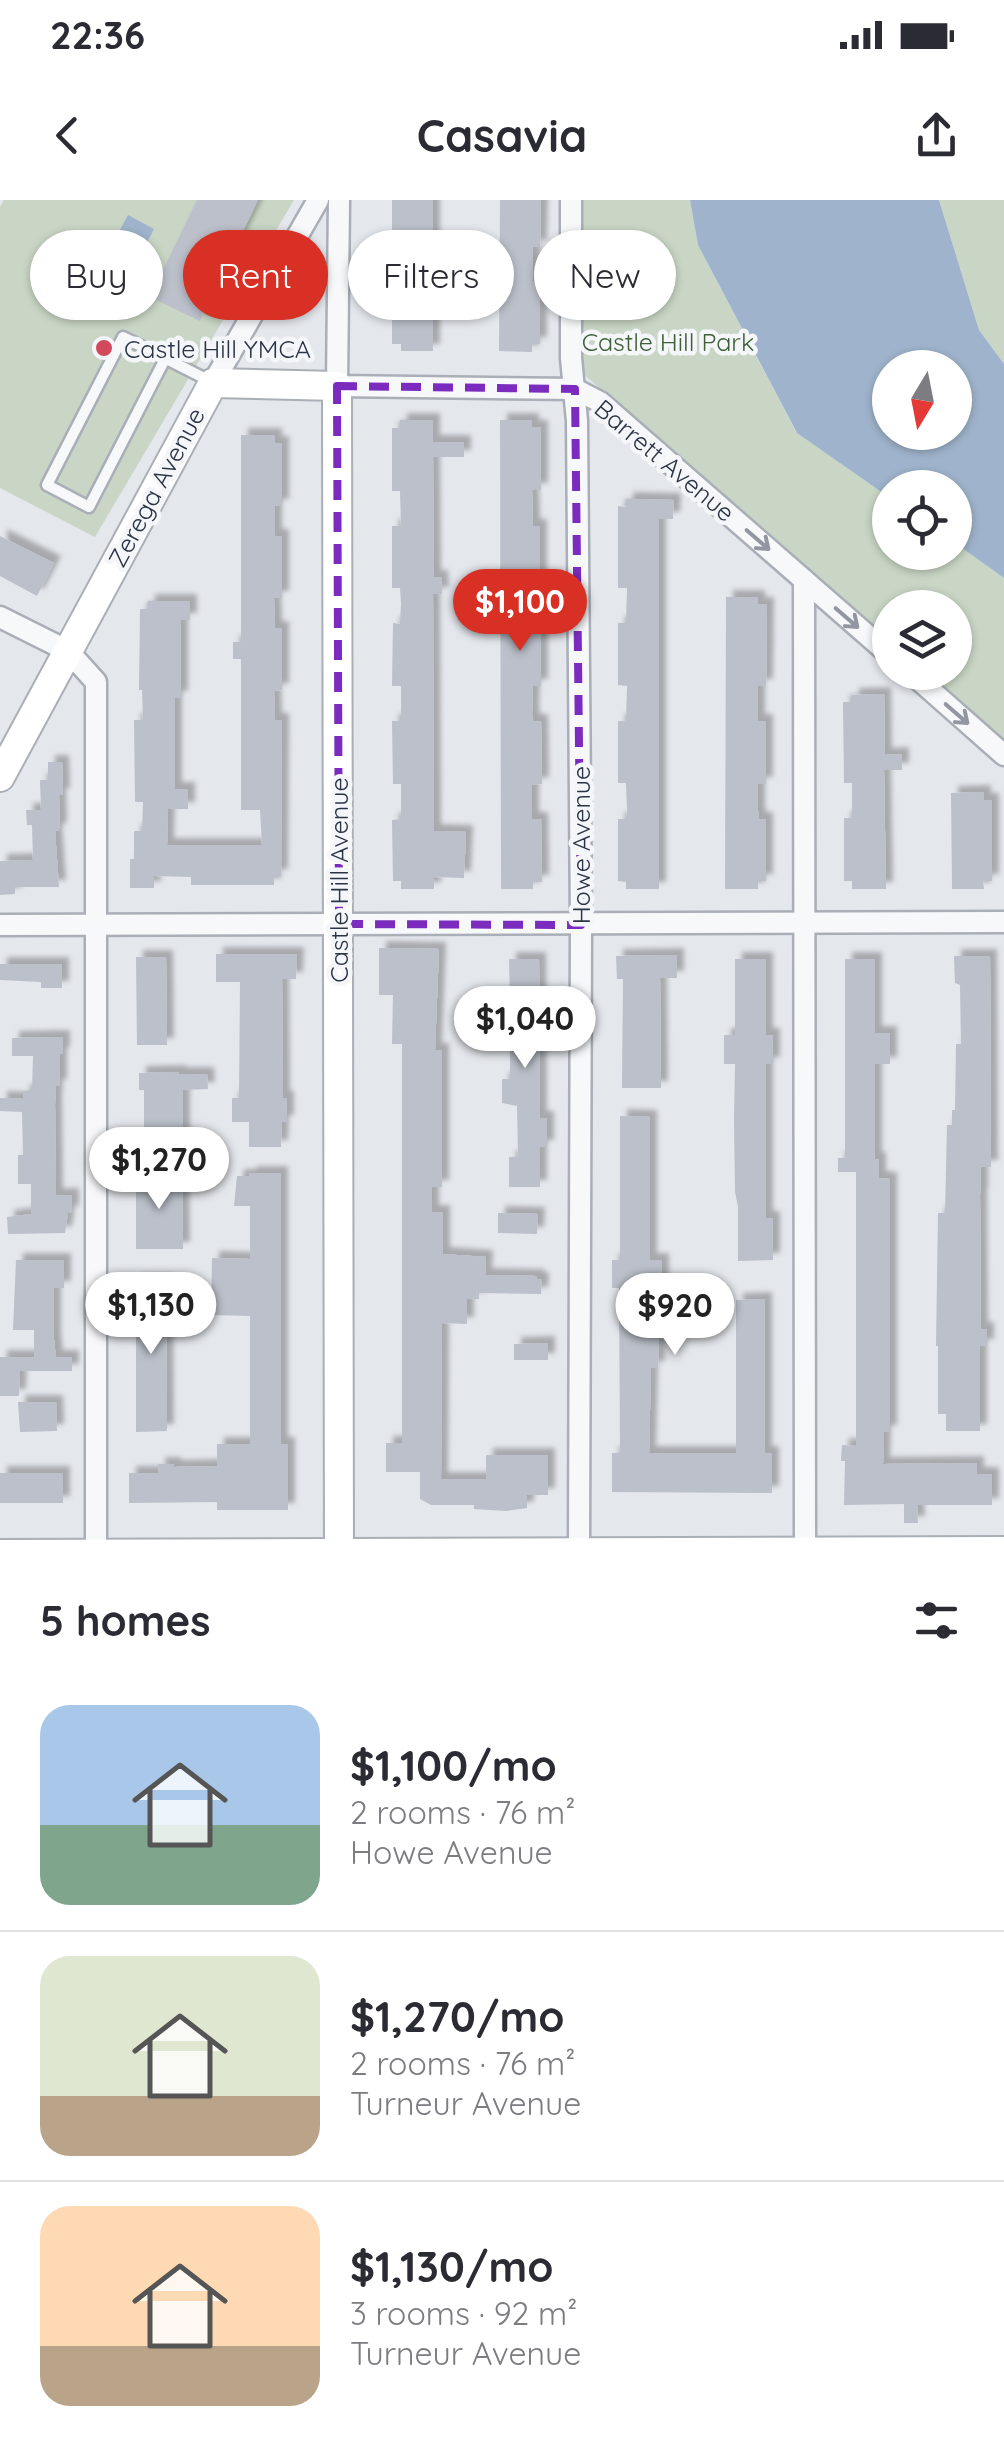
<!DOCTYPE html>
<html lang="en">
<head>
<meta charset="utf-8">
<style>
  :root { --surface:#fff; --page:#f2f2f3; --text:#2b2b33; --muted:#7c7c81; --line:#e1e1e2; --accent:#d93025 }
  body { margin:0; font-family:Quicksand,sans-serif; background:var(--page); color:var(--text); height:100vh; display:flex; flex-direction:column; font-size:38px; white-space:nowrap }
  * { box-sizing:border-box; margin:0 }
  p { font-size:32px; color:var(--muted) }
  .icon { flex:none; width:55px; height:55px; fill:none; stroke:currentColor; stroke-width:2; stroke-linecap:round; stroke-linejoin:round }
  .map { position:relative; height:1360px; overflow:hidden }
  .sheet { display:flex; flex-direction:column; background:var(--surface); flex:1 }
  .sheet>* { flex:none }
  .top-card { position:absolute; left:30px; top:30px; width:945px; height:90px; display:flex; gap:20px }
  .needle { width:65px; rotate:190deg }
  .fabs { position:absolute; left:872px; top:150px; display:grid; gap:20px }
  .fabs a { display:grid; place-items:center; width:100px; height:100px; border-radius:50%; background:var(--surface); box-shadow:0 2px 8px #0004; font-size:50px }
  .price { position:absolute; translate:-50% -85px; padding:0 22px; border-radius:35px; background:#fff; color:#222; font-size:32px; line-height:65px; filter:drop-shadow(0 2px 5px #0008) }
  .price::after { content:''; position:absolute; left:50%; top:60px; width:30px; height:22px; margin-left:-15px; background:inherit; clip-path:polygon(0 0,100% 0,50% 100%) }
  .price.selected { background:var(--accent); color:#fff }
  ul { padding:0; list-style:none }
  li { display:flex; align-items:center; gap:30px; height:250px; padding:0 40px }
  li+li { border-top:2px solid var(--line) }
  li span { display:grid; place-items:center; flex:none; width:280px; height:200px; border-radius:30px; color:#555 }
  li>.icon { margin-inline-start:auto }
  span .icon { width:120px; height:120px; fill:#fffc; stroke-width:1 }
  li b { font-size:42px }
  h2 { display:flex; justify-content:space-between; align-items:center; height:120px; padding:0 40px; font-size:42px }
  .chip { padding:0 35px; border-radius:45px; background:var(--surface); box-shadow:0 2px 8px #0004; font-size:35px; line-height:90px }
  .chip.selected { background:var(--accent); color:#fff }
  .status { display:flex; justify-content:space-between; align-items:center; height:70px; padding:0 50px; background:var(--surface); direction:ltr }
  .status svg { height:28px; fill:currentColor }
  header { display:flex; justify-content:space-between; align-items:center; height:130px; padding:0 40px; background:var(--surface); font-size:45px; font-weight:800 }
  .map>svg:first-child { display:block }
</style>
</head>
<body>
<div class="status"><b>22:36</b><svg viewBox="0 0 49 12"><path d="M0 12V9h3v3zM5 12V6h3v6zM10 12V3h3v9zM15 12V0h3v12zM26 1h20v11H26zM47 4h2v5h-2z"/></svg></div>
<header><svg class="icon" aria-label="back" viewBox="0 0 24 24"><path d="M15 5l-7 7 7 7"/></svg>Casavia<svg class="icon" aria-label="share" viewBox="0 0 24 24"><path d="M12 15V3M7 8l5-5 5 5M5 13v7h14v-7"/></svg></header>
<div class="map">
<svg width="1004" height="1360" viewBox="0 0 1004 1360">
  <defs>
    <filter id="shadow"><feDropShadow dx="7" dy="-7" stdDeviation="2.5" flood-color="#0004"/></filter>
  </defs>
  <rect width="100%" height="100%" fill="#e4e7ec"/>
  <g fill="#c9d6c5">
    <path d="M4,0H294L95,337L0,288V7Z"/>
    <path d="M579,0H690L698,45L796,232L890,298V352H955V343L1004,378V545L921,473L955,472V408H890V445L580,171Z"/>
    <path d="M939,0H1004V164L979,130Z"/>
  </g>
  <g fill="#9fb4cc" fill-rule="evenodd">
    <path d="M690,0H939L979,130L1004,164V378L955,343V288H890V298L797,233L698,45ZM890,168H955V232H890Z"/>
    <path d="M128,15L154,29L124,87L97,73Z"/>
  </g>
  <g fill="#bbc0ca" filter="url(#shadow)">
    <path d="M197,0H258L200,121L150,97Z"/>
    <path d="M392,0H433V151H401V144H392V82H400L401,74L400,46H392Z"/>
    <path d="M500,0H541L540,47L533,46L532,81H540V144H532V152L499,151Z"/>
    <path d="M400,220H433V242H464V257H433L434,377H441L442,394H433L434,631L466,632L464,678L434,677V689H401V681H393L392,620L401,619V584H393L392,521H401V486H392L393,423L400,424L401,403L400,388H392V326H401L400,291H392V228H400Z"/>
    <path d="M500,220H532V227H541V290H532L533,326H540V389H532V423H541V486H533L532,514L533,521H541L542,584L532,585V619H541L542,682H533V689H501Z"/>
    <path d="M241,235H275V243H282V306H275V336H282V398H274L275,428H282V490L274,491L275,520H282L281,676H274V685H191V677L154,676V688H130V659H134V631H142L143,602H135L134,520H143L142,490H139L140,409H148V401H190V420H181V498H175V589H188V609H168L167,645H262L260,610H241V459H233V442H241Z"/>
    <path d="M626,299L674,300L673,319H659V689H626V682L618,681V619H626L627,611L626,583H618V521H626L627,486L618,485V423H626L627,388H618V306L626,307Z"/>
    <path d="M0,336L54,363L37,396L0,376Z"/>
    <path d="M726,397H758V404H767L766,486H758V521H766V584H758V611L759,619H766V681H758V689H725Z"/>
    <path d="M884,494L885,555L902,554V570H884L886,689H852V681H844V618H852V583H844L843,502H852V495Z"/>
    <path d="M48,562H62L63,595H59L60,627L58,631H55L59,687H15V694L0,695V661L33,660L32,625H27L26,610H41L40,580H48Z"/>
    <path d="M984,592V600H992V681H983L984,689H952L951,593Z"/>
    <path d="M379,748L439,749L435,850H442V987H432V1012H443V1054L486,1057L485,1075L537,1076V1079H542L541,1094L479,1093V1099H467V1124L442,1123L441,1279H486V1255H548V1295H527V1308L506,1311L474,1309V1305H431L420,1299V1272H386V1243H402V844H392L393,795H379Z"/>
    <path d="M216,754H297L296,779H282L283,898H287V922H282L281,947H249V922H232V898H239L240,782H216Z"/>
    <path d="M677,755V778H660L661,888H622L623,779H617L616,756Z"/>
    <path d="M954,756H990L991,967H981V995H980L981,1129H987V1146H980V1231H946V1214H938V1146H936L938,1013H945L947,925H952V910H955L956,844H961L960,785L955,783Z"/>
    <path d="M136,757H166L167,845H137Z"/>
    <path d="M509,759H539L540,918H547V947H540V987H509V957H518L517,906L502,903V879H510V846H504L503,805H510Z"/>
    <path d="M735,759H766V835H773V864H766V1018H773V1060L738,1061V1007L735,992L734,919L735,864H724V835H735Z"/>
    <path d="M845,759H875V833H890V864H875V959H879V978L890,979V1232H884L883,1264L977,1263V1274H992V1305H917L918,1323H904V1304L844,1305L845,1261H841L842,1245L856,1246V972H838V958H845Z"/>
    <path d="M0,764H62V788H41V782L0,780Z"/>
    <path d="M63,837V854H60V886H56L55,904L56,995H72V1013L68,1012L65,1033L8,1034L7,1017L31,1014V984H18V955H23L22,912L0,911V898L24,899L23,891H32L33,856H12V838Z"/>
    <path d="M179,872V874H207L208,889L183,890V947H144V890H139V873Z"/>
    <path d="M620,916L650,917V1060H662V1088H659L658,1168H651L649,1253H736V1100L765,1099V1253H772V1293L612,1292V1253H620L619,1088H612V1060H620Z"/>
    <path d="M250,973H281V1244H288V1310H217V1302L129,1303V1273H159L158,1264H174V1267L217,1266V1244H250V1116L211,1115L212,1058L250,1059V1006H234L237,976H249Z"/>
    <path d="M136,974H182L183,1049H136Z"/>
    <path d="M498,1013L538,1014L537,1034L498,1033Z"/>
    <path d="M16,1060H64V1088H54V1140L56,1157H72V1171H20L19,1196H0V1157H34V1130H13Z"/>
    <path d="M136,1081H166L167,1231L136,1232Z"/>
    <path d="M548,1143V1160H514V1144Z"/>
    <path d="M18,1202H56L57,1231L20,1232Z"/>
    <rect x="0" y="1273" width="63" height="30"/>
  </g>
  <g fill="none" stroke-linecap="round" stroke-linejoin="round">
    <defs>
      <path id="lane" d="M165,159L89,307L47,285L123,137L212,182"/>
      <g id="street">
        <path d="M339,0L337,186L575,189L600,202L890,455"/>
        <path d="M571,0V158L577,221L581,725L579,1351"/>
        <path d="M213,183L318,0"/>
        <path d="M804,380L805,1351"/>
        <path d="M0,417L68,451L96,482V1353"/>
        <path d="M910,472L1004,555"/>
        <path d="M0,725L1004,722"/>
      </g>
      <g id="secondary">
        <path d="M0,577L213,183L337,186L339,1360"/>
        <path d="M0,1354L1004,1351"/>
      </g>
    </defs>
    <use href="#lane" stroke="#a9aeb7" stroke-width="15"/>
    <use href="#street" stroke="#a9aeb7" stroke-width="25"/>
    <use href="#secondary" stroke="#a9aeb7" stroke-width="32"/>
    <use href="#lane" stroke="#f7f8fa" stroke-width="10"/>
    <use href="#street" stroke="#f7f8fa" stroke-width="20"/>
    <use href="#secondary" stroke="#fff" stroke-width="28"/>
  </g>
  <defs><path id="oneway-shaft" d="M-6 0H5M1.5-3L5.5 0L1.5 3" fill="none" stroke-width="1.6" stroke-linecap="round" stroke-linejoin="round" transform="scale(2.5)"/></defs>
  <g stroke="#9196a0">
    <use href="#oneway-shaft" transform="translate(758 340) rotate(41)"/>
    <use href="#oneway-shaft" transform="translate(847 418) rotate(41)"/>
    <use href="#oneway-shaft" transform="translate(957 514) rotate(41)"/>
  </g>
  <path fill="none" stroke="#7b2cbf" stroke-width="8" stroke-dasharray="20 12" stroke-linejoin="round" d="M337,186L575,189L581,725L339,724Z"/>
  <circle fill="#d1495b" stroke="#f4f6f9" stroke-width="4" cx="104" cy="148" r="10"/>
  <g text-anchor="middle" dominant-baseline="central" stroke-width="9" stroke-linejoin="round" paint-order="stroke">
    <g font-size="25" fill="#3f6138" stroke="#f4f6f9">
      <text x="668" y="141">Castle Hill Park</text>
    </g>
    <g font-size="25" fill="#2b3445" stroke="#f4f6f9" text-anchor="start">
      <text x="124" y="148">Castle Hill YMCA</text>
    </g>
    <g font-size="25" fill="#2b3445" stroke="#f4f6f9">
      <text transform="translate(665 260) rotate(40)">Barrett Avenue</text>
      <text transform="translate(156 287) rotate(-62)">Zerega Avenue</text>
      <text transform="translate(580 645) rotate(-90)">Howe Avenue</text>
      <text transform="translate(338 680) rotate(-90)">Castle Hill Avenue</text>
    </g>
  </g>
</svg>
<div class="fabs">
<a><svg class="needle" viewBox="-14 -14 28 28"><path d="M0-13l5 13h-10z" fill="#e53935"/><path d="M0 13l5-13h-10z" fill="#7c7c81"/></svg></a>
<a><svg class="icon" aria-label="locate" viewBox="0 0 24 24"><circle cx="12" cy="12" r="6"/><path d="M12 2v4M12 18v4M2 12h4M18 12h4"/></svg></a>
<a><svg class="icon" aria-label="layers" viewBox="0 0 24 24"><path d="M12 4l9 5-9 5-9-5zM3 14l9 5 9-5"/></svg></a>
</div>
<b class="price selected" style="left:520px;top:454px">$1,100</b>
<b class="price" style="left:525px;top:871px">$1,040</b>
<b class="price" style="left:159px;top:1012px">$1,270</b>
<b class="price" style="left:151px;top:1157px">$1,130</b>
<b class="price" style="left:675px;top:1158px">$920</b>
<div class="top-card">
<a class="chip">Buy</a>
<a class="chip selected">Rent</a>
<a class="chip">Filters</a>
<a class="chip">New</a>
</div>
</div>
<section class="sheet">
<h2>5 homes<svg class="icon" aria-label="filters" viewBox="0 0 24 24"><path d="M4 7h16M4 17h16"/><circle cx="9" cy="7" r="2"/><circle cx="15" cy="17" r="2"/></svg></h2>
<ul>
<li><span style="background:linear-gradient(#a9c7e8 60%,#7fa58c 0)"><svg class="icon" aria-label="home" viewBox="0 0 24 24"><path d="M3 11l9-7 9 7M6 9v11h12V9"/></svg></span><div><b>$1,100/mo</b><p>2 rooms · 76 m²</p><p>Howe Avenue</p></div></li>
<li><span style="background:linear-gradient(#dfe7d0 70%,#b9a48a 0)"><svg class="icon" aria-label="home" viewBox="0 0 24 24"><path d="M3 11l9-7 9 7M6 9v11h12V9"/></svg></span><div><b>$1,270/mo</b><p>2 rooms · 76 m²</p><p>Turneur Avenue</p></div></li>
<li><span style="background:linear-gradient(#ffd9b3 70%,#b9a48a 0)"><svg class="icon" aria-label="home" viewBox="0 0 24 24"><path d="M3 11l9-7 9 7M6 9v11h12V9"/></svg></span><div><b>$1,130/mo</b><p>3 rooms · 92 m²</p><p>Turneur Avenue</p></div></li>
</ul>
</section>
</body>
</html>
